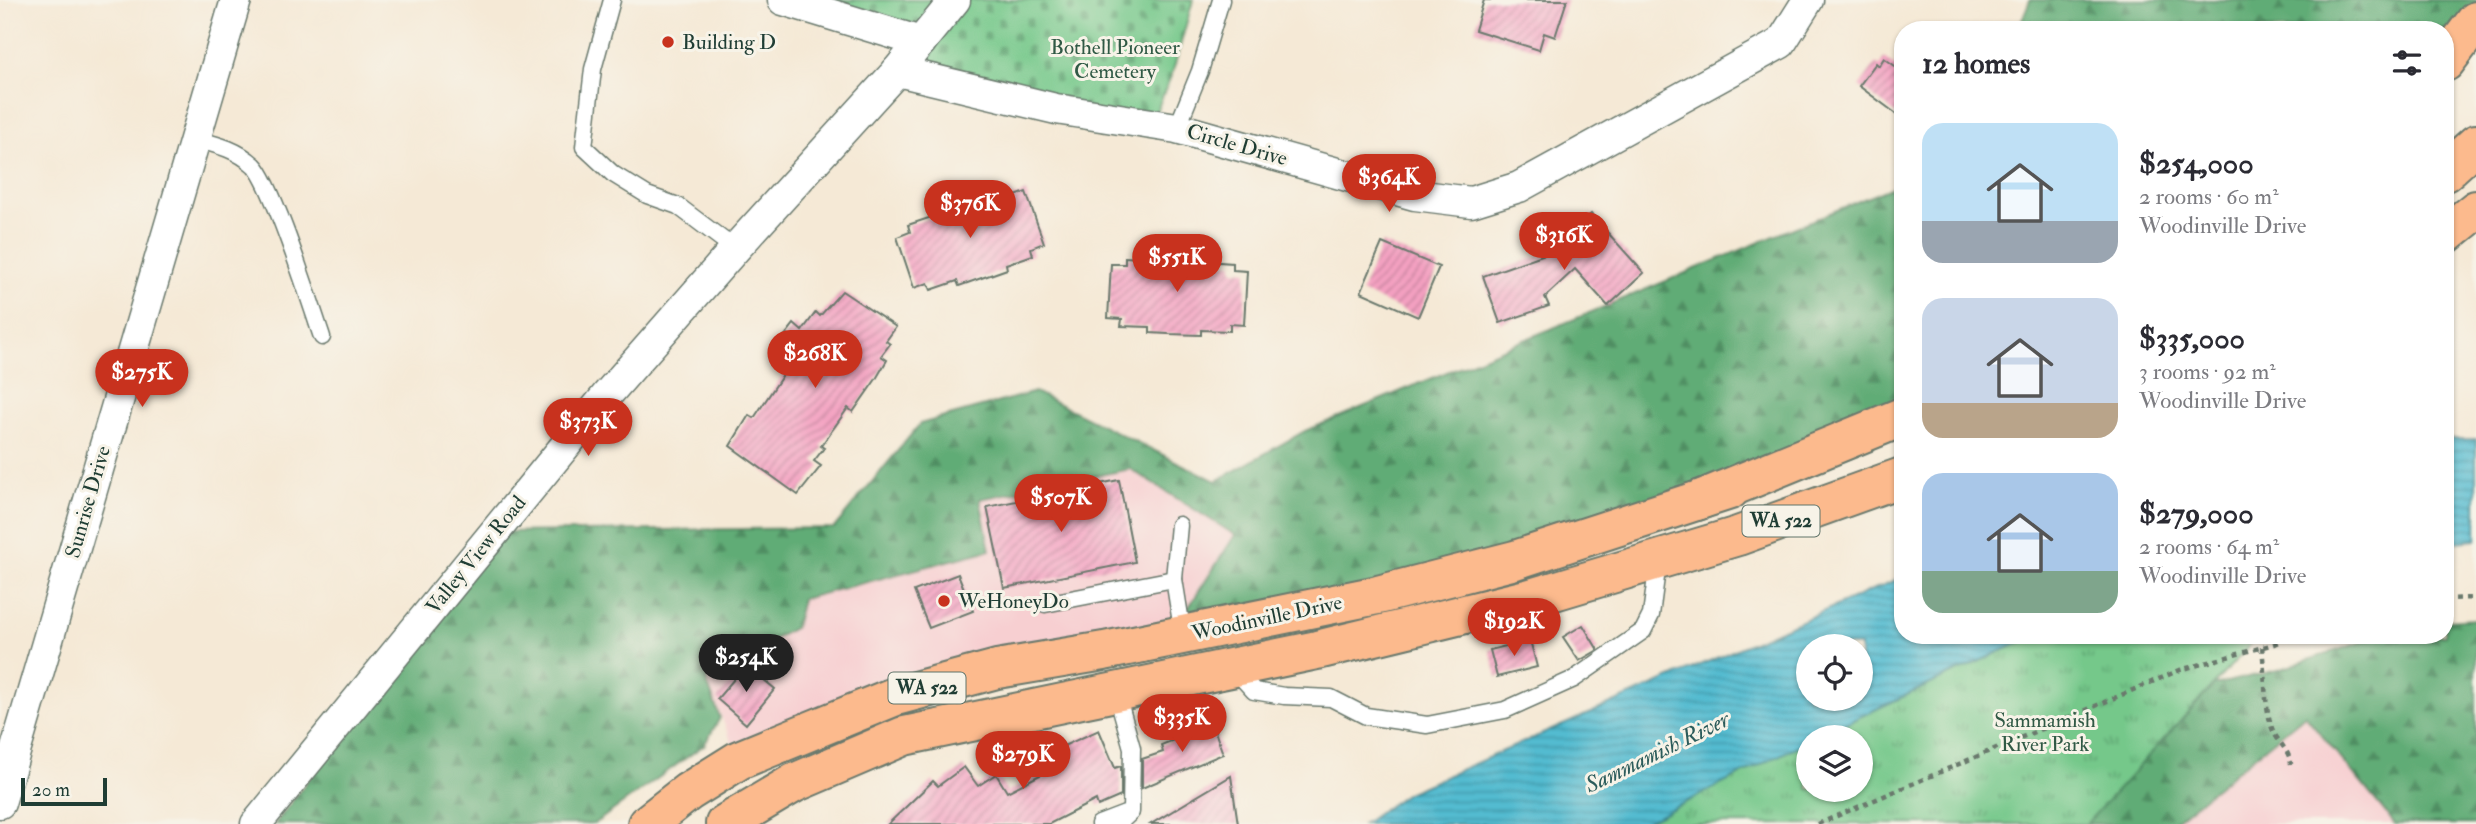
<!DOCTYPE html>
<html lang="en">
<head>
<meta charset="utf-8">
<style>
  :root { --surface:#fff; --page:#f7f7f7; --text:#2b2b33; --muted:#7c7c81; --accent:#c8321e }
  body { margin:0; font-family:"IM FELL Double Pica",serif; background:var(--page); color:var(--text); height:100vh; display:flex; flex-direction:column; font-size:26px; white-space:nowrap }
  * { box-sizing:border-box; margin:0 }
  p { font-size:23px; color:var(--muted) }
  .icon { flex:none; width:38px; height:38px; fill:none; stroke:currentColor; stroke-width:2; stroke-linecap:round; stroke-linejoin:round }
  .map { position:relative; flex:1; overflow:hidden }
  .details { position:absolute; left:1894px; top:21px; width:560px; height:623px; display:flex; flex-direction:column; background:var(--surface); border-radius:28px; box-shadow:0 2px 5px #0004 }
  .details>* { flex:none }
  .tools { position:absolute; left:1796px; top:634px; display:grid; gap:14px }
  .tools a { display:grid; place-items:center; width:77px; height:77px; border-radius:50%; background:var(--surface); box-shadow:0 2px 5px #0004; font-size:35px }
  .scale { position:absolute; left:21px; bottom:18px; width:86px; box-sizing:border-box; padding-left:7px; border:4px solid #1f3d34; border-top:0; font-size:19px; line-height:24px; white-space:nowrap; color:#1f3d34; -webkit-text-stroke:5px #f7f3e8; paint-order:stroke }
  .price { position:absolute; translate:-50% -60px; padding:0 16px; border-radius:24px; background:var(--accent); color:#fff; font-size:23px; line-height:46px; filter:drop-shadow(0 2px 4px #0008) }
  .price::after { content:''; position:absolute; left:50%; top:42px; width:21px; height:16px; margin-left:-10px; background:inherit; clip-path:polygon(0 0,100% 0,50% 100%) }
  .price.current { background:#222; color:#fff }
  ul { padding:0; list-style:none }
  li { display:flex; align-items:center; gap:21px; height:175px; padding:0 28px }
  li span { display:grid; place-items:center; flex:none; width:196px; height:140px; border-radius:21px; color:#555 }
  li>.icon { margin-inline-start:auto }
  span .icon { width:84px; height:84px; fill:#fffc; stroke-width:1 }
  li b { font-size:30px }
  h2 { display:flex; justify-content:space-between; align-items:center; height:84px; padding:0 28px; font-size:30px }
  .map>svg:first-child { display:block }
</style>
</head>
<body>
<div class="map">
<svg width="2476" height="824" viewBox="0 0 2476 824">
  <defs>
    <pattern id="forest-firs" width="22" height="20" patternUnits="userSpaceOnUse" patternTransform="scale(1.75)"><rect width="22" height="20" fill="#60ac76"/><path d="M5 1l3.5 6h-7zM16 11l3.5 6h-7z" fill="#4f8d62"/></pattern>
    <pattern id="cemetery-stones" width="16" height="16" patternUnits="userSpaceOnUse" patternTransform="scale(1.75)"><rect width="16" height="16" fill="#75c88a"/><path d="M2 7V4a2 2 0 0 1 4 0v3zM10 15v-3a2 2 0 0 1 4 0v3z" fill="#5fa472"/></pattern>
    <pattern id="park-tufts" width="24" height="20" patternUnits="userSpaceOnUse" patternTransform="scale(1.75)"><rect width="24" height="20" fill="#75c88a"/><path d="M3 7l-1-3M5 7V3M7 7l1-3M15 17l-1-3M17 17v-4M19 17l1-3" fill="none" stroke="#5fa472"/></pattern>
    <pattern id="water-rules" width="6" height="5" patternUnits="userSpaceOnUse" patternTransform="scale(1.75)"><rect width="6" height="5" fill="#53bbd0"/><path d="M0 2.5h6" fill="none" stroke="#49a"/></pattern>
    <pattern id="building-hatch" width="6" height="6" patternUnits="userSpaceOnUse" patternTransform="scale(1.75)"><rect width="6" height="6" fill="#f4a0c1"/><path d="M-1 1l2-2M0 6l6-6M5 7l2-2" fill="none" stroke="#c5849e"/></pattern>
  </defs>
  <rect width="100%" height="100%" fill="#f7f3e8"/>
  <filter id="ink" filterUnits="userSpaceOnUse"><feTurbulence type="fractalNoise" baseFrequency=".0143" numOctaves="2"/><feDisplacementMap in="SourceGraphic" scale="14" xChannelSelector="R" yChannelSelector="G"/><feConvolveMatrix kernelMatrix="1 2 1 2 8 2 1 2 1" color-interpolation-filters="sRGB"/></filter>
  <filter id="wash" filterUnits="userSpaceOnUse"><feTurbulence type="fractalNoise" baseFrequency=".00686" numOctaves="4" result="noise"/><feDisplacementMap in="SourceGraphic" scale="28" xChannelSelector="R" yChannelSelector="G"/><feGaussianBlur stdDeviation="1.57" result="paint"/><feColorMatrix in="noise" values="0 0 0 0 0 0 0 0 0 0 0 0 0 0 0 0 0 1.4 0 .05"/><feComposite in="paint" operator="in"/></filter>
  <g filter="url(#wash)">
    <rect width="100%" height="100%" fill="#f5e9d6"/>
    <g fill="#f7cfd1">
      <path d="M1130,469L1236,535L1169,638L739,760L706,679L794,627L802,599L990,550L979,500Z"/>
      <path d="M2305,715L2395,824H2171Z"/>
    </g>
    <g fill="url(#forest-firs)" stroke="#407455" stroke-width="2">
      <path d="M2030,0H2476V21L2445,62V30H2018Z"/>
      <path d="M1902,183V417L1697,501L1169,638L1235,535L1130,469L980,499L990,550L802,599L795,627L706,679L720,718L704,745L594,824H275L495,532L834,528L920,424L1035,392L1216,481L1305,431Z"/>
      <path d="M2476,619V824H2395L2305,715L2171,824H2086L2214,685L2278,670L2383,635H2445V621Z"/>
    </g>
    <path fill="url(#cemetery-stones)" stroke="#4a825f" stroke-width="2" d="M823,0H1193L1173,71L1151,124L941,82L921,42Z"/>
    <path fill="url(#park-tufts)" stroke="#4a825f" stroke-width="2" d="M2036,635H2259L2086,824H1642L1808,741V789H1860V737H1816Z"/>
    <g fill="url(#water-rules)" stroke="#397c82" stroke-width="2" fill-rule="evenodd">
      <path d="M2445,439H2476V540L2445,543Z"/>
      <path d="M1902,577V635H2036L1816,737H1808V741L1642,824H1363L1407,793ZM1808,646H1860V698H1808Z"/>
    </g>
    <g id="blocks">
      <g fill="url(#building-hatch)">
        <path d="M1484,0H1567L1555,37L1544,33L1539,50L1475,30Z"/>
        <path d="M1884,58L1902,71V118L1859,86L1876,63L1879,66Z"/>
        <path d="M1010,190L1013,197L1026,192L1044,243L1031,248L1033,255L1006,264L1007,269L959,286L957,281L931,290L928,283L914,288L897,237L910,232L908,225L935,216L933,211L981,194L983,199Z"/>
        <path d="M1591,214L1644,273L1608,306L1575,269L1545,297L1549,306L1500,323L1483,276L1545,254Z"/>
        <path d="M1382,243L1439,267L1418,317L1361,292Z"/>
        <path d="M1154,253L1205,256V261L1233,263V270L1247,271L1244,325L1230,324V331L1201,330V335L1168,334L1150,333V327L1121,326L1122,319L1108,318L1111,264H1125V257L1154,259Z"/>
        <path d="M842,291L896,327L886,341L890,344L881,356L887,360L876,379L853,412L848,408L821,446L824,448L814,461L821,466L798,495L730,446L749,415L754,418L788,367L773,351L794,324L802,331L816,312L820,316Z"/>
        <path d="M1119,480L1135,562L1004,588L987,507Z"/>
        <path d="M958,574L973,611L929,628L914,591Z"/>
        <path d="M1583,625L1598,650L1579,661L1563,637Z"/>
        <path d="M1530,640L1537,667L1497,677L1490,650Z"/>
        <path d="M746,665L775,689L746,724L717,699Z"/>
        <path d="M1211,720L1223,754L1142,788V759L1163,752L1161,745L1189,734L1187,729Z"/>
        <path d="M1099,730L1115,768L1121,766V796L1098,806L1096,800L1049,824H888L933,781L938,786L964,767L978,786L996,774L1007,792L1048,771L1041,756Z"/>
        <path d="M1231,776L1238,824H1151Z"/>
      </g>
    </g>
  </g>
  <g filter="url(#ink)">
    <use href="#blocks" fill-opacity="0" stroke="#6a796d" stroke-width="2"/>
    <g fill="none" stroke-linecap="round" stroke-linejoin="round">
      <defs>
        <g id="service">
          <path d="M612,0L593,69L584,147L613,174L647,195L678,206L735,249"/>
          <path d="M1177,128L1200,71L1221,0"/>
          <path d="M195,139C218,145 236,149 254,165C273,183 311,305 322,337"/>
          <path d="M1174,579L1179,525"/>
          <path d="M1045,604L1174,579L1183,635"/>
          <path d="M1234,669L1254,691L1284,696L1331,698L1366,716L1427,725L1505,710L1574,679L1643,631L1651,615L1658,562"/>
          <path d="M1116,691L1132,748L1131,812L1118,824"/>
          <path d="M1099,824L1125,814"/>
        </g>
        <g id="minor">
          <path d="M783,0L921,42"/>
          <path d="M897,71L1056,109L1177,128L1415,195L1471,202L1519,187L1781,43L1808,0"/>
          <path d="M0,803L236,0"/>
          <path d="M256,824L606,396L735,249L897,71L955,0"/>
        </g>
        <g id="primary">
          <path d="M2445,172L2476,144"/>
          <path d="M2445,235L2476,210"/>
          <path d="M647,824L688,792L739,760L896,696L997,669L1104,651L1378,595L1515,560L1730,490"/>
          <path d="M725,824L794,783L904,736L1317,650L1531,598L1738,536L1902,477"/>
        </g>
        <g id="motorway">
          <path d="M2445,62L2476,21"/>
          <path d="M1697,501L1902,417"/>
        </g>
      </defs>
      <use href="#service" stroke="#6a796d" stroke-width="19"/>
      <use href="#minor" stroke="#6a796d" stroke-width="33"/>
      <use href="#primary" stroke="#6a796d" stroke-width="42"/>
      <use href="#motorway" stroke="#6a796d" stroke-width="42"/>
      <g stroke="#6a796d" stroke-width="4.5" stroke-dasharray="5 5" stroke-linecap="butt">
        <path d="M2445,599L2476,598"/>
        <path d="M2262,647C2265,672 2264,702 2271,725C2275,741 2289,748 2291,764"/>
        <path d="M1818,824L2180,670L2274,644L2292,635"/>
      </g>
      <use href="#service" stroke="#fff" stroke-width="16"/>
      <use href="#minor" stroke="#fff" stroke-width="30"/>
      <use href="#primary" stroke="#fcba8d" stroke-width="38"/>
      <use href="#motorway" stroke="#fcba8d" stroke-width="38"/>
    </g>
  </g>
  <g fill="#c8321e" stroke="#f7f3e8" stroke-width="2.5">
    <circle cx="668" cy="42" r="7"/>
    <circle cx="944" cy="601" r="7"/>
  </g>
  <g text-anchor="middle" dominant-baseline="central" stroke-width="6" stroke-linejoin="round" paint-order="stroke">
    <g fill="#f7f3e8" stroke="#60746a" stroke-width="2">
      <rect x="1742.5" y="505.5" width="77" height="31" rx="5"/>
      <rect x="888.5" y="672.5" width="77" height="31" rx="5"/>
    </g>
    <g font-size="19" font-weight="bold" fill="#1f3d34">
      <text x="1781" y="521">WA 522</text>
      <text x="927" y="688">WA 522</text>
    </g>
    <g font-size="21" fill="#1f3d34" stroke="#f7f3e8" text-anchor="start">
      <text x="682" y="42">Building D</text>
      <text x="958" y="601">WeHoneyDo</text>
    </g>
    <g font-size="21" fill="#305945" stroke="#f7f3e8">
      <text x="1115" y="47">Bothell Pioneer<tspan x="1115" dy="24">Cemetery</tspan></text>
      <text x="2045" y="720">Sammamish<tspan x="2045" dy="24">River Park</tspan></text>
    </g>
    <g font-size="21" fill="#1f3d34" stroke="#f7f3e8">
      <text transform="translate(1237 145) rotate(16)">Circle Drive</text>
      <text transform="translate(88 502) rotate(-74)">Sunrise Drive</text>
      <text transform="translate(476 555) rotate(-51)">Valley View Road</text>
      <text transform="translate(1267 618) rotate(-12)">Woodinville Drive</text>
    </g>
    <g font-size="23" font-style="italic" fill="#2c5c5b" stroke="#f7f3e8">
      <text transform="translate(1657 752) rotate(-26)">Sammamish River</text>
    </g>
  </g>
</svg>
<div class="tools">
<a><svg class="icon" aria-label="locate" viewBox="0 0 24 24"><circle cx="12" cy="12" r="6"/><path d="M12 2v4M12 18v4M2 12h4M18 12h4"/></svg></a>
<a><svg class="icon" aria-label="layers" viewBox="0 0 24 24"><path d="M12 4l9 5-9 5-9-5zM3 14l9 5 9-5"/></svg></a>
</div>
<div class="scale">20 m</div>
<b class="price" style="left:1389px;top:214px">$364K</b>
<b class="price" style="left:970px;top:240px">$376K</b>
<b class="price" style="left:1564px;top:272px">$316K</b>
<b class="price" style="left:1177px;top:294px">$551K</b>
<b class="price" style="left:815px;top:390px">$268K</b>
<b class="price" style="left:142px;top:409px">$275K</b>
<b class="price" style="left:588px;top:458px">$373K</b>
<b class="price" style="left:1061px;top:534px">$507K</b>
<b class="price" style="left:1514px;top:658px">$192K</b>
<b class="price current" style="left:746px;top:694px">$254K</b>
<b class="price" style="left:1182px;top:754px">$335K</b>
<b class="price" style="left:1023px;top:791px">$279K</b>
<section class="details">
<h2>12 homes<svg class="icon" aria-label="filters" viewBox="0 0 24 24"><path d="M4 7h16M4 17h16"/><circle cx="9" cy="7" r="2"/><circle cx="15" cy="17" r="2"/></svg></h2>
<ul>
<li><span style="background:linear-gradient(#bfe0f5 70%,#9aa5b1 0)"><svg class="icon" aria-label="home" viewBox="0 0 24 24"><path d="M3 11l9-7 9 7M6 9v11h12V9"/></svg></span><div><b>$254,000</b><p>2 rooms · 60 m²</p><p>Woodinville Drive</p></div></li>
<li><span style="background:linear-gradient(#c9d6e8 75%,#b9a48a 0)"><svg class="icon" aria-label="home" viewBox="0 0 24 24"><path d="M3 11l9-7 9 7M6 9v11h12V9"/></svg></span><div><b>$335,000</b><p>3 rooms · 92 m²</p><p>Woodinville Drive</p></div></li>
<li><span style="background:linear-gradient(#a9c7e8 70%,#7fa58c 0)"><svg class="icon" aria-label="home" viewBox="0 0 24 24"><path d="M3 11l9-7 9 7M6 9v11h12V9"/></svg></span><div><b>$279,000</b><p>2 rooms · 64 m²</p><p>Woodinville Drive</p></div></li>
</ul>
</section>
</div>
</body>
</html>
